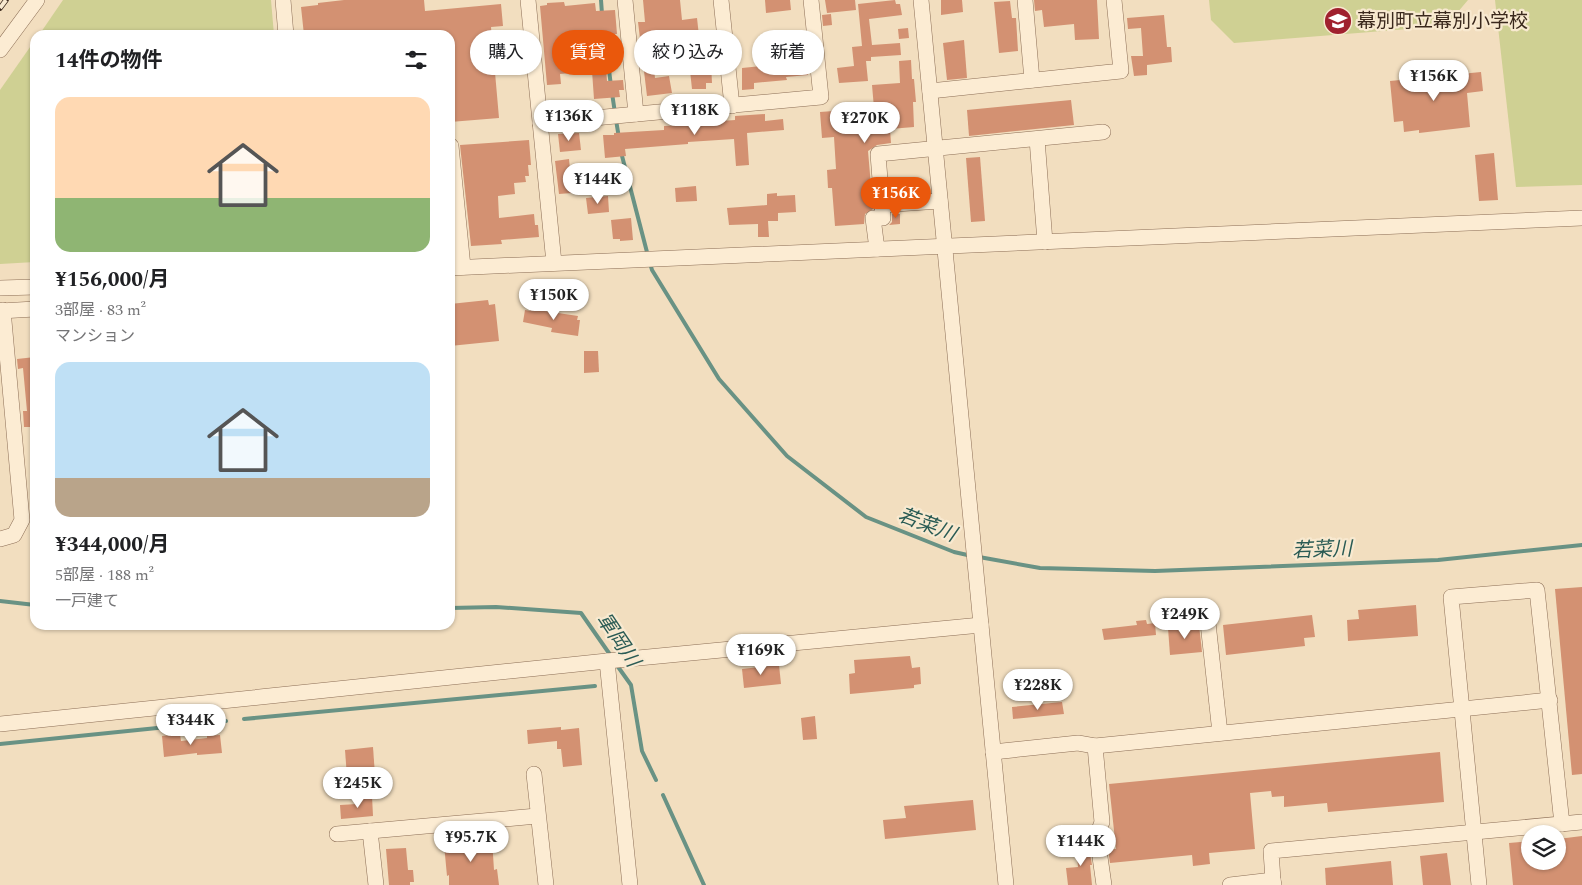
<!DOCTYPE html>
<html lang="ja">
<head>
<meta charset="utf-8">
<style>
  :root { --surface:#fff; --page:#f2f2f2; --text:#202124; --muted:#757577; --accent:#ea580c }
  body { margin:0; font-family:Spectral,"Noto Sans JP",serif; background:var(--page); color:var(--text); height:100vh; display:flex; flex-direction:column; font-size:19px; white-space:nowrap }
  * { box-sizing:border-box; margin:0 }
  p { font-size:16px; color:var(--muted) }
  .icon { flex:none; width:28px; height:28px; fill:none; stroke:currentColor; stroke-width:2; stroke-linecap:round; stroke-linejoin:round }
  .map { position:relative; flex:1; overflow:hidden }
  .drawer { position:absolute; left:30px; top:30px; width:425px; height:600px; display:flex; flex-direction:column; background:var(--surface); border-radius:15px; box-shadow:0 1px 4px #0004 }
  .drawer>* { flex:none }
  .guide { position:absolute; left:470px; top:30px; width:475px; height:45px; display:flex; gap:10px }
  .tools { position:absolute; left:1521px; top:825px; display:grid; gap:10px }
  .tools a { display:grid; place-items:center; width:45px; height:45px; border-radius:50%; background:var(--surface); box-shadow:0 1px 4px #0004; font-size:25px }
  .price { position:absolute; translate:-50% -42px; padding:0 11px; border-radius:18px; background:#fff; color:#222; font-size:16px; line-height:32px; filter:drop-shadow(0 1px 2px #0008) }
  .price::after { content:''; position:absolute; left:50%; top:30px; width:15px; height:11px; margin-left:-8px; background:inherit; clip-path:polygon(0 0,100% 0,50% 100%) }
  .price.current { background:var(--accent); color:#fff }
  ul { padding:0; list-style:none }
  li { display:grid; align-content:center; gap:10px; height:265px; padding:0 25px }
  li span { display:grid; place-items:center; height:155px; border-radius:15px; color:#555 }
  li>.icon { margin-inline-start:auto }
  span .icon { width:90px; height:90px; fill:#fffc; stroke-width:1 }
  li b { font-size:21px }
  h2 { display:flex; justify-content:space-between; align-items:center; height:60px; padding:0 25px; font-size:21px }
  .pill { padding:0 18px; border-radius:22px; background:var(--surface); box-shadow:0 1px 4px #0004; font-size:18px; line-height:45px }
  .pill.current { background:var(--accent); color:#fff }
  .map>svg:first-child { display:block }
</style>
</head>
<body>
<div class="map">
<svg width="1582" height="885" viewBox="0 0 1582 885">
  <rect width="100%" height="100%" fill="#f2debf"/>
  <g fill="#cfd093">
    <path d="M63,0H271L274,35H39Z"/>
    <path d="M1209,0H1468L1446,26L1234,43L1211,20Z"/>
    <path d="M1495,0H1582V185L1516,187Z"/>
    <path d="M35,40V262L0,264V90Z"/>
  </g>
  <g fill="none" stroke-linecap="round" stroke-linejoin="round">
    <g stroke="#699284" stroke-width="4">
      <path d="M601,0L602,14"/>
      <path d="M605,38L611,86"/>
      <path d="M612,93L615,113"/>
      <path d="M616,120L619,138"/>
      <path d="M621,152L648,256"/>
      <path d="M650,263L652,270L719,379L787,456L866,517L954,552L972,556"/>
      <path d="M979,557L1040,568L1155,571L1438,560L1582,545"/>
      <path d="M0,601L35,605"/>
      <path d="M450,608L496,607L581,613L611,656"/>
      <path d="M616,664L631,685L642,751L656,780"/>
      <path d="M244,719L595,686"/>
      <path d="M0,744L226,721"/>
      <path d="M663,795L704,885"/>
    </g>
  </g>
  <g fill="#d39172">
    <path d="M344,0H424L425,11L501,4L503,26L491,27L499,118L450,122V35H442L441,30L387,35H304L301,7L318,5V3Z"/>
    <path d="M643,0H680L682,20L697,18L700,45L710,44L712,83H706V89H692L686,34L663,37L664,39L651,40L655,78L669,76L672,93L647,96L638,22H645Z"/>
    <path d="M765,0H790L791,10L766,13Z"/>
    <path d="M825,0H855L856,10L827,13Z"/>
    <path d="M895,0L896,4H900L902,15L869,19L872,45L900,43L901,55L871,57V61H866L868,81L839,83L837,68L854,66L852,47L862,46L858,4Z"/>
    <path d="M941,0H962L963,12L941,15Z"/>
    <path d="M1034,0H1097L1099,39L1075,40L1074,24L1044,27L1042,10L1035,11Z"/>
    <path d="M1010,1L1012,18H1016L1018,51L999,53L994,2Z"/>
    <path d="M564,2L565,6L595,3L596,11L615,10L617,34H611V42L604,43L607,81L623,80L624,90H619L620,97L594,99L592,71L560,74L561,84L547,85L540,6L547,5V3Z"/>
    <path d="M831,14L832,25L823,26L822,15Z"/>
    <path d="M1164,15L1167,47H1171L1172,62L1147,65V75L1134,76L1131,56H1143L1141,28L1128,29L1127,18Z"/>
    <path d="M908,28L909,38L899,39L898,29Z"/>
    <path d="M795,31L797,63L806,62L808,75L786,77L787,80L754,83V89L742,90V68L770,65L767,33Z"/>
    <path d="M964,40L967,78L947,80L943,43Z"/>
    <path d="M911,60L912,79H914L916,102H913L914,127L890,129L891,143L877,145L868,151L873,209L865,214L864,224L835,226L832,188H828L827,170L836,169L834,137L822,138L820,112L874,108L872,85L900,83L899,61Z"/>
    <path d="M1481,72L1483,91L1467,93L1470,127L1419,133V130L1404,132L1403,121L1394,122L1390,81Z"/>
    <path d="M1071,100L1074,125L969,136L967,110Z"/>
    <path d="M765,114V121L783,119L784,130L747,133L749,165L736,166L734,139L688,142V144L625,149L626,156L605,158L603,135H614V133L664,130V126L708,124V122L735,120V116Z"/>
    <path d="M579,133L581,150L560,152L558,134Z"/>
    <path d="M529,140L531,165H528L529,176H525L526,182L514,183L515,194L498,196L499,218L534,214L535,225H538L539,237L501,240L502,244L471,246L460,145Z"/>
    <path d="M1494,153L1498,200L1479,201L1475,155Z"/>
    <path d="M980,157L985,221L971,222L966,158Z"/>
    <path d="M569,159L571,180L584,179L585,192L559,194L555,161Z"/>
    <path d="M696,186L697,201L676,202L675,188Z"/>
    <path d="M777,193V196L795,195L796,212L778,213V221H768L769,237H758V224L729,225L727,208L767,205V194Z"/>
    <path d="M608,196L609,212L588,214L586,198Z"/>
    <path d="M892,214H900V224L889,225L892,222Z"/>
    <path d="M631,218L633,240L620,241V239H613L611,220Z"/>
    <path d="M488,300L489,305L495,304L499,341L450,346V304Z"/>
    <path d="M531,309L578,316L577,320H580L578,336L551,332L552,328L523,322L525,310L530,311Z"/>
    <path d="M584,351H598L599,372L584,373Z"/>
    <path d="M35,357V427H24L23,411H27L23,368L18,369L17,359Z"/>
    <path d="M1582,587V774L1572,775L1555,589Z"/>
    <path d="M1416,605L1418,636L1348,641L1347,620L1359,619L1358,610Z"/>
    <path d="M1312,615L1315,637L1304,638L1305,646L1226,655L1223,625Z"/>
    <path d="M1146,620L1147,624L1155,623L1156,635L1104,640L1102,629L1137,625L1136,621Z"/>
    <path d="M1199,625L1202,652L1170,655L1168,628Z"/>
    <path d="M910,656L912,668L920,667L921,684L914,685V688L850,694L849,674L855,673L854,660Z"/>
    <path d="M779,665L781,684L744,688L742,669Z"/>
    <path d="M1062,702L1064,714L1013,719L1012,707Z"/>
    <path d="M815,716L817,739L803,740L801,718Z"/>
    <path d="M561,727V730L579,728L582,765L563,767L561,749H557V741L528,744L527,730Z"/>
    <path d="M180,734L181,741L207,738V736L220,735L222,753L197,755V753L164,757L162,736Z"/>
    <path d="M373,747L375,775L347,777L345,750Z"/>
    <path d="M1440,752L1444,802L1328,812L1327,803L1284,807V796L1272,797L1271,791L1250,793L1255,849L1209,853L1210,864L1193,866L1192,855L1110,863L1108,849H1116L1109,784Z"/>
    <path d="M372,796L373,816L341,819L340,805L357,804V797Z"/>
    <path d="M973,800L976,830L885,839L883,820L906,818L904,806Z"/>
    <path d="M1582,836V885H1513L1509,843L1530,841V861H1558V839Z"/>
    <path d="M492,839L494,870L497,869L499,885H449V875L447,876L444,844Z"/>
    <path d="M1088,842L1092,865H1090L1092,885H1068L1066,868L1078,867L1076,843Z"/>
    <path d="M406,848L408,870H413L414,882H410V885H389L386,849Z"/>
    <path d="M1447,853L1451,885H1423L1420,856Z"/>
    <path d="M1391,861L1393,885H1326L1325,868Z"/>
  </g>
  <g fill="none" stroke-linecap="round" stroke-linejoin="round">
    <defs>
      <g id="minor">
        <path d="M283,0L286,35"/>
        <path d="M528,0L554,263"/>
        <path d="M625,0L636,114"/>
        <path d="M721,0L732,106"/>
        <path d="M921,0L1006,885"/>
        <path d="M1025,0L1032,80"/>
        <path d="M0,50L37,0"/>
        <path d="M930,91L1121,71L1114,0"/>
        <path d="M540,123L821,97L811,0"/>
        <path d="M1037,139L1045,242"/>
        <path d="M451,146L463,267"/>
        <path d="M881,205L940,201"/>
        <path d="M877,249L873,218H883L878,154L1103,132"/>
        <path d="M450,268L1582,218"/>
        <path d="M0,288L35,287"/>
        <path d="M0,311L35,309"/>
        <path d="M0,539L14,535L22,520L3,310"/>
        <path d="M1208,623L1220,733"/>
        <path d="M607,661L630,885"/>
        <path d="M0,724L607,661L981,625"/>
        <path d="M1095,746L1102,822L1097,836L1104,885"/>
        <path d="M993,752L1078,743L1095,746L1550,700"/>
        <path d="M534,774L546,885"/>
        <path d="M370,831L376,885"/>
        <path d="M337,834L537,816"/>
        <path d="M1273,880L1271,851L1582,822"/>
        <path d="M1230,885L1273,880L1274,885"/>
        <path d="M1479,885L1451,597L1537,590L1562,824"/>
      </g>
    </defs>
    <use href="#minor" stroke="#8c6e56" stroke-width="16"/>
    <use href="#minor" stroke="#fcecd3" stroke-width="15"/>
    <defs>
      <path id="rail" d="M0,8L6,0"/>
    </defs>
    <use href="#rail" stroke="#3a281c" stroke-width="5.5"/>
    <use href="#rail" stroke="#f8e9d0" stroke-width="4" stroke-dasharray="11" stroke-linecap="butt"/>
  </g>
  <defs>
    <symbol id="school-disc" viewBox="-11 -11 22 22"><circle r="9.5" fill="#a0212e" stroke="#f8e9d0"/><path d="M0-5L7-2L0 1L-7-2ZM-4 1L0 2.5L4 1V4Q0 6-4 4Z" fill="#fff"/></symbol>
  </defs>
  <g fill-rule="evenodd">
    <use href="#school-disc" x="1322" y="5" width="32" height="32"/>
  </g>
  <g text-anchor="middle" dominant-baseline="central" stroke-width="4.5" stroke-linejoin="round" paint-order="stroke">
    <g font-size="19" fill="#3a281c" stroke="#f8e9d0" text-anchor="start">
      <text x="1357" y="21">幕別町立幕別小学校</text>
    </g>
    <g font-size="20" font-style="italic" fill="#2a5b54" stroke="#f8e9d0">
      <text transform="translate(927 525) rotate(21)">若菜川</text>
      <text transform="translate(1322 550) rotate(-2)">若菜川</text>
      <text transform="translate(618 640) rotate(56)">軍岡川</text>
    </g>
  </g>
</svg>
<div class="tools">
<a><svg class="icon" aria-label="layers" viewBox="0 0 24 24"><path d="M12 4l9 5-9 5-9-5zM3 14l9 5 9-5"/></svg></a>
</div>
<b class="price" style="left:1434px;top:102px">¥156K</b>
<b class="price" style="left:695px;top:136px">¥118K</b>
<b class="price" style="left:569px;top:142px">¥136K</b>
<b class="price" style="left:865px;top:144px">¥270K</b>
<b class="price" style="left:598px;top:205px">¥144K</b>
<b class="price current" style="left:896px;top:219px">¥156K</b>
<b class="price" style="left:554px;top:321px">¥150K</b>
<b class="price" style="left:1185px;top:640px">¥249K</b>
<b class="price" style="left:761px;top:676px">¥169K</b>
<b class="price" style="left:1038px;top:711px">¥228K</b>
<b class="price" style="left:191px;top:746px">¥344K</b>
<b class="price" style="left:358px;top:809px">¥245K</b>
<b class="price" style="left:471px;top:863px">¥95.7K</b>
<b class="price" style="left:1081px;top:867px">¥144K</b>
<div class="guide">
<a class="pill">購入</a>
<a class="pill current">賃貸</a>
<a class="pill">絞り込み</a>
<a class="pill">新着</a>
</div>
<section class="drawer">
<h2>14件の物件<svg class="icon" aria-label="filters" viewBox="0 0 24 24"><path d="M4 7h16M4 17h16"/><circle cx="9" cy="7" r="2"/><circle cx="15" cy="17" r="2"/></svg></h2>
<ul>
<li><span style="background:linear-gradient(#ffd9b3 65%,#8fb573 0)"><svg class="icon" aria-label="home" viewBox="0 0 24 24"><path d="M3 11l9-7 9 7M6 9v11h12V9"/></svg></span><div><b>¥156,000/月</b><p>3部屋 · 83 m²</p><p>マンション</p></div></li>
<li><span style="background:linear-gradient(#bfe0f5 75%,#b9a48a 0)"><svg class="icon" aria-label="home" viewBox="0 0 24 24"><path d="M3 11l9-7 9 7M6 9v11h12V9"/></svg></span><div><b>¥344,000/月</b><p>5部屋 · 188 m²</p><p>一戸建て</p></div></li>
</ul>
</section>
</div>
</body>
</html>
